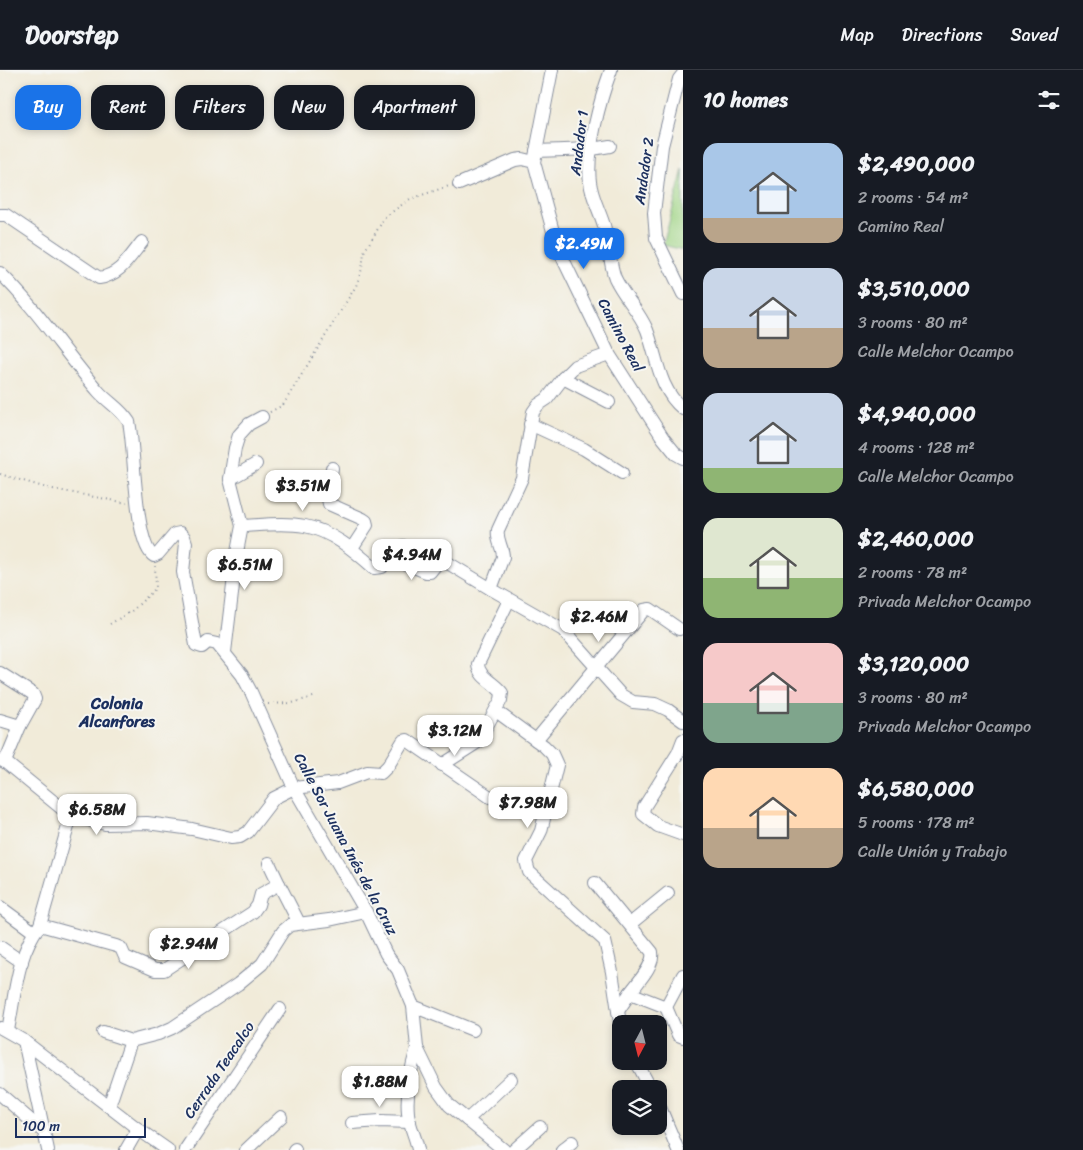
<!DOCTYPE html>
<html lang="en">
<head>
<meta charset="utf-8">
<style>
  :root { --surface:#171b24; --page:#242831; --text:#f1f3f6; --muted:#9ea1a6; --line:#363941; --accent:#1a73e8 }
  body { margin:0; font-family:Sriracha,sans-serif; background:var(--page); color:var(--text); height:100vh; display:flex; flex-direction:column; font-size:19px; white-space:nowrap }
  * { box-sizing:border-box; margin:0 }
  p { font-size:16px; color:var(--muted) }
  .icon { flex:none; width:28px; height:28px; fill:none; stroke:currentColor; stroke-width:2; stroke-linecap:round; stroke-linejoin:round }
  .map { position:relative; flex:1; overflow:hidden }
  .details { display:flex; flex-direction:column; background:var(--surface); width:400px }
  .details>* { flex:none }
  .guide { position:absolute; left:15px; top:15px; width:475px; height:45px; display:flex; gap:10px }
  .needle { width:32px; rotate:187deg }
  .fabs { position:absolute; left:612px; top:945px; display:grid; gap:10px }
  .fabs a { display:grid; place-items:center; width:55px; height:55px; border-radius:10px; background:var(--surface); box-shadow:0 2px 8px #0003; font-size:25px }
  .scale { position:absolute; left:15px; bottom:12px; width:131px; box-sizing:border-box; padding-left:5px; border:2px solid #1b2f5e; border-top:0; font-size:14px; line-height:18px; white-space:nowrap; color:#1b2f5e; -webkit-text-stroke:4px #f6f6f2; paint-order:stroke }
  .price { position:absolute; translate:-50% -42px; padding:0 11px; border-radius:10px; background:#fff; color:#222; font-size:16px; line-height:32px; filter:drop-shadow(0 1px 2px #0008) }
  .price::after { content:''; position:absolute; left:50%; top:30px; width:15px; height:11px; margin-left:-8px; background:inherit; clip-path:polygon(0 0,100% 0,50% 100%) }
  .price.on { background:var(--accent); color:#fff }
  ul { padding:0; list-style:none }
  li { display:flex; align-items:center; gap:15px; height:125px; padding:0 20px }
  li span { display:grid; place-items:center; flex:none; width:140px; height:100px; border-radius:15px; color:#555 }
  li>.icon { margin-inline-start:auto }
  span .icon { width:60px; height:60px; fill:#fffc; stroke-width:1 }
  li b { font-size:21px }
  h2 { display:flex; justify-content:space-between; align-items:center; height:60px; padding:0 20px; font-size:21px }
  .chip { padding:0 18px; border-radius:15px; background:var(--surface); box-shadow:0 2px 8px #0003; font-size:18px; line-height:45px }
  .chip.on { background:var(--accent); color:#fff }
  header { display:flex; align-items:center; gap:30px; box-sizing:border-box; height:70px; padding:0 25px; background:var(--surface); border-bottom:1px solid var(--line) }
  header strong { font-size:24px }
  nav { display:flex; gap:28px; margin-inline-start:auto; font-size:18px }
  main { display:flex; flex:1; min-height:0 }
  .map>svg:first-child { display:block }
</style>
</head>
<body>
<header>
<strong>Doorstep</strong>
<nav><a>Map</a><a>Directions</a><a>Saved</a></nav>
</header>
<main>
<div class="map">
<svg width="683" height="1080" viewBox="0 0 683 1080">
  <rect width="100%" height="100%" fill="#f6f6f2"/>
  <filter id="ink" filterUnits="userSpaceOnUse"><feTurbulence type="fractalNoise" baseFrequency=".02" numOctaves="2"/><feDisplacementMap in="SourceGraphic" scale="10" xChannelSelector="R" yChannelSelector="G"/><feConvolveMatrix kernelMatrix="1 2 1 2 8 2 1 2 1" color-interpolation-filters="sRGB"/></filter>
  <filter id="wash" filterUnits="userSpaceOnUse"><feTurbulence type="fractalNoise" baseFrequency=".0096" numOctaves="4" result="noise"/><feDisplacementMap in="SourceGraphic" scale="20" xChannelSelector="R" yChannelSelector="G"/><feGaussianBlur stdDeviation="1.12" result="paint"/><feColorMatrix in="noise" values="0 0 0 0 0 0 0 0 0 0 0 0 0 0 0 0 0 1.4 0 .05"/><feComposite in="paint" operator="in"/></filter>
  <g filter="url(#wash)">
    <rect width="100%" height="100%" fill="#f1ebd9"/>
    <path fill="#9fd484" stroke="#5d8271" d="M683,100V180L663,175Z"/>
  </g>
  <g filter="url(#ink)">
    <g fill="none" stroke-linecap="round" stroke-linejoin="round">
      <defs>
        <g id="minor">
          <path d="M552,0L534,92L554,165L564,191L609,284L663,368L676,384L683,388"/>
          <path d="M611,0C600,30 586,80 590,112C592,129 601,143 605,159C610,175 609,193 615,208C624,227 639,241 647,260C657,287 659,320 683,339"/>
          <path d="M683,4L679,9L662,76L654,143L656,168L683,224"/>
          <path d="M536,81L592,79L610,76"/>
          <path d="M459,114L515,90L522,89L534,92"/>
          <path d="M0,145H6L99,208C120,205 129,188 142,172"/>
          <path d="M0,203C37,239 65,283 99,322C109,333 121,339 129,352C135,377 134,475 154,486L158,484L175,464L180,463L184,467L186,473L183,502L196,575L202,577L208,572L217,574L242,605L251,622L294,718L366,842L386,884L398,900L413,936L417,978L436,1017L449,1035L504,1080"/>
          <path d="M609,284L575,296L563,308L547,329L538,335L533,342L522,408L498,460C496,470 503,477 503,487L491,519L563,560L621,625L633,632L655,634L668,640L683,651"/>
          <path d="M563,308L609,332"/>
          <path d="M530,354L584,379L622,403"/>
          <path d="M332,398L328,429L329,434L363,449L366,451L367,455L352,478"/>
          <path d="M230,409L256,394"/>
          <path d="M242,456C262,455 285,452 305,456C331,461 354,480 374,498L382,497L385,490L390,487L426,502H430L439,491L443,490L491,519"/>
          <path d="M395,489L403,476"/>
          <path d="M225,582L237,482L242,456L230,409L235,378L239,365L249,354L262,347"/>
          <path d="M0,603L33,624L35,629L20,656L5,692"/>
          <path d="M496,641L544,676L552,684L557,695L541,761L526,791L529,802L605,871L612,902L618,941"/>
          <path d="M0,650L20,656"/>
          <path d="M536,670L644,540L650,539L679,559"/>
          <path d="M683,670L678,683L644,737L643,744L658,756L683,765"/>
          <path d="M0,690L5,692L71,746"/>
          <path d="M442,695L478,672L501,630L502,623C495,613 478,607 478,594L509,530"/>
          <path d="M595,813L652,882C655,895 637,913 630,923"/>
          <path d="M279,814L299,853"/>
          <path d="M0,837L34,862"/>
          <path d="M630,854L668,823"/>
          <path d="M40,855L116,876L121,878L125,887L155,900H164L253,842L258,835L261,824L279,814L269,793"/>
          <path d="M0,877L22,892"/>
          <path d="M413,936L473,960"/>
          <path d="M666,937L678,965L683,967"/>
          <path d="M1,958L24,971L138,1059L168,1080"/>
          <path d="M621,958L618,941L630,923L666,937L683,905"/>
          <path d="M8,960C15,926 17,883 40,855L71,746L105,754L147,753L192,759L231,768L240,767L248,762L274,728L294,718L338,713L367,702L381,703L388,696L403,671L407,670L490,727"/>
          <path d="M103,962L131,971"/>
          <path d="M24,971L48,1080"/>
          <path d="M131,971L158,964L172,958L238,914L262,894L283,861L290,855L329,850L366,842"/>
          <path d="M417,978C411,998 406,1021 408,1043C409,1056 416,1067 418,1080"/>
          <path d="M636,991L651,1019"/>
          <path d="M0,1024L43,1061"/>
          <path d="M659,1035L678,1080"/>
          <path d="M109,1036L131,971"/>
          <path d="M467,1050L511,1009"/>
          <path d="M352,1053L380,1051L410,1052"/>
          <path d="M126,1080L138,1059"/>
          <path d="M185,1080L280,939"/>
          <path d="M246,1080L281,1047"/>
          <path d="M294,1080L295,1079"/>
          <path d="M514,1080L540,1057"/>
          <path d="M562,1080L572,1072"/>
        </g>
      </defs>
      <use href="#minor" stroke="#868d9c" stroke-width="14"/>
      <g stroke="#868d9c" stroke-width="2" stroke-dasharray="1 4" stroke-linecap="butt">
        <path d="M270,342L283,335L356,216L362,199L364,182L385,147L410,129L449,116"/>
        <path d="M0,404L47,418L127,433"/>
        <path d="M110,554L133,540L156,518L155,496"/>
        <path d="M268,634L292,633L317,626"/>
      </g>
      <use href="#minor" stroke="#fff" stroke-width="12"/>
    </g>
  </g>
  <g text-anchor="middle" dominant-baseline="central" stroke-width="4" stroke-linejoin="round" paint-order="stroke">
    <g font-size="15" fill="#1b2f5e" stroke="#f6f6f2">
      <text transform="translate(579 73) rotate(-83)">Andador 1</text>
      <text transform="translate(644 101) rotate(-82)">Andador 2</text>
      <text transform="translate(621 265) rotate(62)">Camino Real</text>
      <text transform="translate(346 774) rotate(62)">Calle Sor Juana Inés de la Cruz</text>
      <text transform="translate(219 1000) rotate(-56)">Cerrada Teacalco</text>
    </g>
    <g font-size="16" font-weight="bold" fill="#1b2f5e" stroke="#f6f6f2">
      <text x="117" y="633">Colonia<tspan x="117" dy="18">Alcanfores</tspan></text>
    </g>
  </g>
</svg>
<div class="fabs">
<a><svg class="needle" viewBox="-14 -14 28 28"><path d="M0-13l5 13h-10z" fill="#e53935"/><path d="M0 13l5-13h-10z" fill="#9ea1a6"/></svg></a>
<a><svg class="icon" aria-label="layers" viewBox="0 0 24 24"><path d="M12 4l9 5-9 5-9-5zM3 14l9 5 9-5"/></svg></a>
</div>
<div class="scale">100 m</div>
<b class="price on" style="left:584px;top:200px">$2.49M</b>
<b class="price" style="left:303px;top:442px">$3.51M</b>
<b class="price" style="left:412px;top:511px">$4.94M</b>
<b class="price" style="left:245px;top:521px">$6.51M</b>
<b class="price" style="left:599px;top:573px">$2.46M</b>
<b class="price" style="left:455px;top:687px">$3.12M</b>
<b class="price" style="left:528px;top:759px">$7.98M</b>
<b class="price" style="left:97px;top:766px">$6.58M</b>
<b class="price" style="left:189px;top:900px">$2.94M</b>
<b class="price" style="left:380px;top:1038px">$1.88M</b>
<div class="guide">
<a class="chip on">Buy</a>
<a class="chip">Rent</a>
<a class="chip">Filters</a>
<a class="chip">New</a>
<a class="chip">Apartment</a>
</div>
</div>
<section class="details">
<h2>10 homes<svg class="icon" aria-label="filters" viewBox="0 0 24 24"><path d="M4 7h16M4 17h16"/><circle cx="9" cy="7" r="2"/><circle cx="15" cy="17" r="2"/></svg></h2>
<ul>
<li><span style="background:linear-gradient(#a9c7e8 75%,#b9a48a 0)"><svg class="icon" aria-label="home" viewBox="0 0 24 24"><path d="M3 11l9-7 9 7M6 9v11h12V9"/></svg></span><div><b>$2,490,000</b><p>2 rooms · 54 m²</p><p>Camino Real</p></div></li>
<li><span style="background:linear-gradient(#c9d6e8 60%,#b9a48a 0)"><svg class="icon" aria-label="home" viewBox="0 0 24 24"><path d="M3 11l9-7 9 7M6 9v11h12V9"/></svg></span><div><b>$3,510,000</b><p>3 rooms · 80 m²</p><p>Calle Melchor Ocampo</p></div></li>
<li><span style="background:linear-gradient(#c9d6e8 75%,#8fb573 0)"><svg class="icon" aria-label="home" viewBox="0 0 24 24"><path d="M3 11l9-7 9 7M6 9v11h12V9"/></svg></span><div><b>$4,940,000</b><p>4 rooms · 128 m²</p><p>Calle Melchor Ocampo</p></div></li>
<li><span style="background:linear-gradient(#dfe7d0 60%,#8fb573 0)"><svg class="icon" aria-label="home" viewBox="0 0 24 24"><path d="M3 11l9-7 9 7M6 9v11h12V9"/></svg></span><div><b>$2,460,000</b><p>2 rooms · 78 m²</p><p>Privada Melchor Ocampo</p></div></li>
<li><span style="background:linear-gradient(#f6c9c9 60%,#7fa58c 0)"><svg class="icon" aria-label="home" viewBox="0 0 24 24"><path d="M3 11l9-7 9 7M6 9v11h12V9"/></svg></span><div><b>$3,120,000</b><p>3 rooms · 80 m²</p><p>Privada Melchor Ocampo</p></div></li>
<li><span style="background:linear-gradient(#ffd9b3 60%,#b9a48a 0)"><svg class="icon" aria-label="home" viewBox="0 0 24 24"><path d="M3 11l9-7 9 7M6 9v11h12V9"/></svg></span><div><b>$6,580,000</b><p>5 rooms · 178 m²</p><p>Calle Unión y Trabajo</p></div></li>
</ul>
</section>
</main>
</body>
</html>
